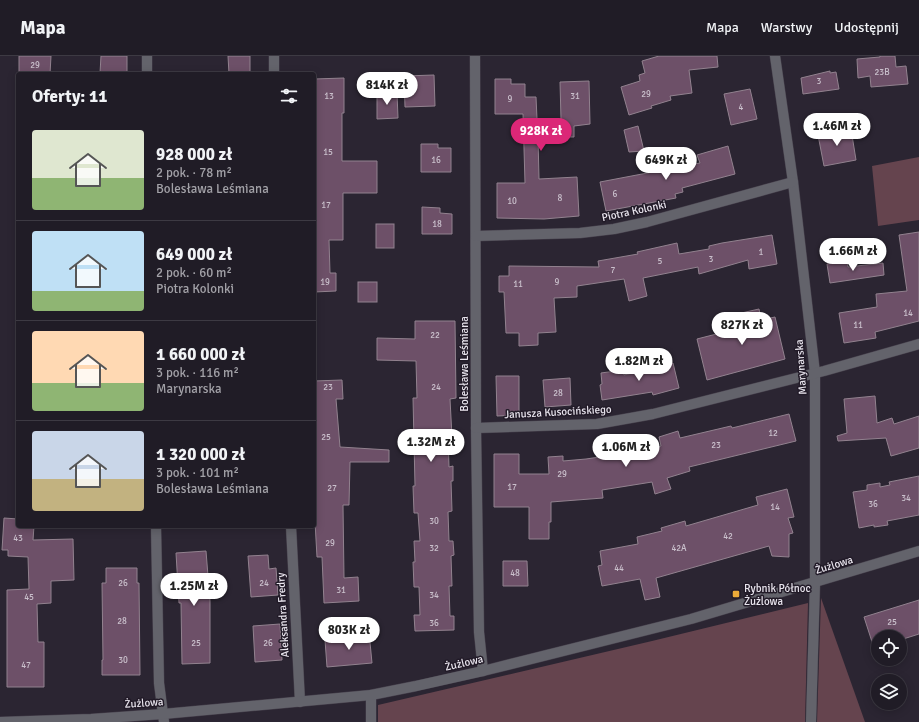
<!DOCTYPE html>
<html lang="pl">
<head>
<meta charset="utf-8">
<style>
  :root { --surface:#201c26; --page:#2d2932; --text:#f1f3f6; --muted:#a2a1a7; --line:#3d3a43; --accent:#db2777 }
  body { margin:0; font-family:Signika,sans-serif; background:var(--page); color:var(--text); height:100vh; display:flex; flex-direction:column; font-size:15px; white-space:nowrap }
  * { box-sizing:border-box; margin:0 }
  p { font-size:13px; color:var(--muted) }
  .icon { flex:none; width:22px; height:22px; fill:none; stroke:currentColor; stroke-width:2; stroke-linecap:round; stroke-linejoin:round }
  .map { position:relative; flex:1; overflow:hidden }
  .panel { position:absolute; left:16px; top:16px; width:300px; height:456px; display:flex; flex-direction:column; background:var(--surface); border-radius:4px; box-shadow:0 2px 10px #0003,0 0 0 1px var(--line) }
  .panel>* { flex:none }
  .controls { position:absolute; left:871px; top:574px; display:grid; gap:8px }
  .controls a { display:grid; place-items:center; width:36px; height:36px; border-radius:50%; background:var(--surface); box-shadow:0 2px 10px #0003,0 0 0 1px var(--line); font-size:20px }
  .price { position:absolute; translate:-50% -34px; padding:0 9px; border-radius:14px; background:#fff; color:#222; font-size:13px; line-height:26px; filter:drop-shadow(0 1px 2px #0008) }
  .price::after { content:''; position:absolute; left:50%; top:24px; width:12px; height:9px; margin-left:-6px; background:inherit; clip-path:polygon(0 0,100% 0,50% 100%) }
  .price.selected { background:var(--accent); color:#fff }
  ul { padding:0; list-style:none }
  li { display:flex; align-items:center; gap:12px; height:100px; padding:0 16px }
  li+li { border-top:1px solid var(--line) }
  li span { display:grid; place-items:center; flex:none; width:112px; height:80px; border-radius:4px; color:#555 }
  li>.icon { margin-inline-start:auto }
  span .icon { width:48px; height:48px; fill:#fffc; stroke-width:1 }
  li b { font-size:17px }
  h2 { display:flex; justify-content:space-between; align-items:center; height:48px; padding:0 16px; font-size:17px }
  header { display:flex; align-items:center; gap:24px; box-sizing:border-box; height:56px; padding:0 20px; background:var(--surface); border-bottom:1px solid var(--line) }
  header strong { font-size:19px }
  nav { display:flex; gap:22px; margin-inline-start:auto; font-size:14px }
  .map>svg:first-child { display:block }
</style>
</head>
<body>
<header>
<strong>Mapa</strong>
<nav><a>Mapa</a><a>Warstwy</a><a>Udostępnij</a></nav>
</header>
<div class="map">
<svg width="919" height="666" viewBox="0 0 919 666">
  <rect width="100%" height="100%" fill="#2b2532"/>
  <g fill="#65444e">
    <path d="M919,101V164L878,170L872,110Z"/>
    <path d="M821,542L865,666H817Z"/>
    <path d="M808,547L805,666H378V649L652,585Z"/>
  </g>
  <g fill="#6d5068" stroke="#92828f">
    <path d="M19,0H51L50,18H19Z"/>
    <path d="M101,0H127V18H103V17H100Z"/>
    <path d="M228,0H250V18H229Z"/>
    <path d="M659,0H717L718,11L689,14L692,37L670,40L671,44L651,50L652,52L629,59L621,31L640,25L639,19L645,17L642,5Z"/>
    <path d="M880,0H895L896,11L906,10L908,28L871,31L870,20L858,22L857,3L880,1Z"/>
    <path d="M830,15V17L836,16L839,33L803,38L801,22Z"/>
    <path d="M434,19L435,50L405,51L404,20Z"/>
    <path d="M344,22V57H342V105H377V137H343V184H329L330,217H336V235L314,236V23Z"/>
    <path d="M495,23H511V28H525V41H536L537,63H561L560,26L589,25L590,68L574,70V81H538L539,123L577,121L579,160L544,163L497,162V127H525L523,58H495Z"/>
    <path d="M750,33L757,63L731,69L724,38Z"/>
    <path d="M397,37L398,62L377,63V38Z"/>
    <path d="M638,70L644,95L629,96L624,74Z"/>
    <path d="M851,73L856,104L824,110L818,79Z"/>
    <path d="M421,88H438V92H451V116H421Z"/>
    <path d="M728,90L735,118L682,132L683,136L675,138L676,142L606,155L600,126L700,107L697,99Z"/>
    <path d="M422,151L440,152V157L452,158V178H422Z"/>
    <rect x="376" y="168" width="18" height="24"/>
    <path d="M919,176V265L875,276L876,282L844,287L839,257L877,251L876,238L907,235L899,179Z"/>
    <path d="M772,179L777,208L749,213L748,204L699,218L698,211L643,222L647,240L629,245L624,223L577,230V241L554,242L556,276L538,277V289L519,290V277H506L504,236H499V220H509V210L599,211L598,205L638,198L637,196L677,187L679,198L709,193V190L722,187Z"/>
    <path d="M847,205L848,211L883,207L884,219L830,227L827,208Z"/>
    <rect x="358" y="226" width="19" height="20"/>
    <path d="M759,253L761,264L775,261L785,303L707,324L697,283L740,272L737,258Z"/>
    <path d="M415,265H455L456,342L450,343L452,381H448L449,411L453,410V425H451L452,455L448,456L449,485H453L454,499L451,500L452,530H449L450,560H454V574L415,575L414,559H420L419,531H414L413,506H415L414,485H420L418,457H414L413,430H415L413,342H417L416,305L377,304V282L415,283Z"/>
    <path d="M673,307L679,332L653,339L652,336L602,344L600,329L602,328L601,317L623,314L624,319Z"/>
    <path d="M496,320H519V359L497,360Z"/>
    <path d="M570,322L571,349L545,351L543,324Z"/>
    <path d="M342,324L343,343H336L340,391L389,394V406H350L349,449H343L344,522L358,521L359,545L324,547L322,501H317L314,448V368L315,367L314,325Z"/>
    <path d="M875,340L877,367L892,362L894,368L919,360V392L891,400L886,382L838,385L837,380L847,377L844,343Z"/>
    <path d="M789,358L796,385L689,411L690,415L667,422L671,433L655,438L652,426L602,434L603,442L551,446V466H549V483H529V451H494V398H519V418H549L548,401L563,400V405L586,403L613,399L612,395L629,393L630,399L661,390L659,381L678,375L680,382L731,370L732,372Z"/>
    <path d="M919,420V459L887,465L888,469L874,471V469L859,472L853,436L867,434V429L880,427V431L890,429L889,426Z"/>
    <path d="M787,433L794,461L788,462L793,477L789,478V501L772,500L769,490L656,522L660,541L645,544L640,523L602,530L598,510L602,509L600,495L638,488L637,481L662,475L661,472L685,465L686,470L758,449L756,441Z"/>
    <path d="M4,462L18,463V470H34L33,484L73,483L74,524L51,525V547L37,548L38,586H44V631H7V534L29,533L28,501L8,500V494H2Z"/>
    <path d="M206,495L210,545V607L182,608L181,547H179L176,497Z"/>
    <path d="M268,499L269,513L276,512L278,539L251,541L248,500Z"/>
    <path d="M503,505H527L528,530H503Z"/>
    <path d="M106,512H137V527H139L140,619H102V604H103L102,527H106Z"/>
    <path d="M919,544V578L900,584V581H878V591L874,592L864,561Z"/>
    <path d="M280,568L282,604L255,606L253,570Z"/>
    <path d="M369,576L372,607L327,611L325,584L350,582L349,578Z"/>
  </g>
  <g fill="none" stroke-linecap="round" stroke-linejoin="round">
    <defs>
      <g id="street">
        <path d="M147,0V18"/>
        <path d="M274,0V18"/>
        <path d="M475,0L476,372L479,576L483,615"/>
        <path d="M775,0L793,126L815,317V527L811,666"/>
        <path d="M476,180L580,177L614,173L647,166L793,126"/>
        <path d="M476,372L597,368L653,358L824,315L919,288"/>
        <path d="M156,470L159,627L164,666"/>
        <path d="M291,470L300,646"/>
        <path d="M371,639V666"/>
        <path d="M0,666L91,663L163,658L371,639L416,630L483,615L691,563L919,495"/>
      </g>
    </defs>
    <use href="#street" stroke="#46404c" stroke-width="11"/>
    <use href="#street" stroke="#63636b" stroke-width="10"/>
  </g>
  <rect fill="#ebaa39" stroke="#221b28" stroke-width="1.5" x="732" y="534" width="8" height="8" rx="2"/>
  <g text-anchor="middle" dominant-baseline="central" stroke-width="3" stroke-linejoin="round" paint-order="stroke">
    <g font-size="9" fill="#cac0cc">
      <text x="35" y="9">29</text>
      <text x="882" y="16">23B</text>
      <text x="819" y="25">3</text>
      <text x="646" y="38">29</text>
      <text x="329" y="40">13</text>
      <text x="575" y="40">31</text>
      <text x="510" y="43">9</text>
      <text x="741" y="51">4</text>
      <text x="328" y="96">15</text>
      <text x="436" y="104">16</text>
      <text x="615" y="138">6</text>
      <text x="560" y="142">8</text>
      <text x="512" y="145">10</text>
      <text x="326" y="149">17</text>
      <text x="437" y="168">18</text>
      <text x="761" y="196">1</text>
      <text x="711" y="203">3</text>
      <text x="660" y="205">5</text>
      <text x="613" y="214">7</text>
      <text x="325" y="226">19</text>
      <text x="557" y="226">9</text>
      <text x="518" y="228">11</text>
      <text x="908" y="257">14</text>
      <text x="858" y="269">11</text>
      <text x="435" y="279">22</text>
      <text x="328" y="331">23</text>
      <text x="436" y="331">24</text>
      <text x="558" y="337">28</text>
      <text x="773" y="377">12</text>
      <text x="326" y="381">25</text>
      <text x="716" y="389">23</text>
      <text x="562" y="418">29</text>
      <text x="512" y="431">17</text>
      <text x="332" y="432">27</text>
      <text x="906" y="442">34</text>
      <text x="873" y="448">36</text>
      <text x="775" y="451">14</text>
      <text x="434" y="465">30</text>
      <text x="728" y="480">42</text>
      <text x="18" y="482">43</text>
      <text x="330" y="487">29</text>
      <text x="434" y="492">32</text>
      <text x="679" y="492">42A</text>
      <text x="619" y="512">44</text>
      <text x="515" y="517">48</text>
      <text x="123" y="527">26</text>
      <text x="264" y="527">24</text>
      <text x="341" y="534">31</text>
      <text x="434" y="539">34</text>
      <text x="29" y="541">45</text>
      <text x="122" y="565">28</text>
      <text x="892" y="566">25</text>
      <text x="434" y="567">36</text>
      <text x="196" y="587">25</text>
      <text x="268" y="587">26</text>
      <text x="123" y="604">30</text>
      <text x="26" y="609">47</text>
    </g>
    <g font-size="11" fill="#e9e5ee" stroke="#221b28">
      <text transform="translate(634 155) rotate(-12)">Piotra Kolonki</text>
      <text transform="translate(464 308) rotate(-90)">Bolesława Leśmiana</text>
      <text transform="translate(801 311) rotate(-94)">Marynarska</text>
      <text transform="translate(558 356) rotate(-3)">Janusza Kusocińskiego</text>
      <text transform="translate(834 509) rotate(-17)">Żużlowa</text>
      <text transform="translate(283 559) rotate(-93)">Aleksandra Fredry</text>
      <text transform="translate(464 607) rotate(-13)">Żużlowa</text>
      <text transform="translate(144 647) rotate(-4)">Żużlowa</text>
    </g>
    <g font-size="11" fill="#e9e5ee" stroke="#221b28" text-anchor="start">
      <text x="744" y="532">Rybnik Północ<tspan x="744" dy="13">Żużlowa</tspan></text>
    </g>
  </g>
</svg>
<div class="controls">
<a><svg class="icon" aria-label="locate" viewBox="0 0 24 24"><circle cx="12" cy="12" r="6"/><path d="M12 2v4M12 18v4M2 12h4M18 12h4"/></svg></a>
<a><svg class="icon" aria-label="layers" viewBox="0 0 24 24"><path d="M12 4l9 5-9 5-9-5zM3 14l9 5 9-5"/></svg></a>
</div>
<b class="price" style="left:387px;top:50px">814K zł</b>
<b class="price" style="left:837px;top:91px">1.46M zł</b>
<b class="price selected" style="left:541px;top:96px">928K zł</b>
<b class="price" style="left:666px;top:125px">649K zł</b>
<b class="price" style="left:853px;top:216px">1.66M zł</b>
<b class="price" style="left:742px;top:290px">827K zł</b>
<b class="price" style="left:639px;top:326px">1.82M zł</b>
<b class="price" style="left:431px;top:407px">1.32M zł</b>
<b class="price" style="left:626px;top:412px">1.06M zł</b>
<b class="price" style="left:194px;top:551px">1.25M zł</b>
<b class="price" style="left:349px;top:595px">803K zł</b>
<section class="panel">
<h2>Oferty: 11<svg class="icon" aria-label="filters" viewBox="0 0 24 24"><path d="M4 7h16M4 17h16"/><circle cx="9" cy="7" r="2"/><circle cx="15" cy="17" r="2"/></svg></h2>
<ul>
<li><span style="background:linear-gradient(#dfe7d0 60%,#8fb573 0)"><svg class="icon" aria-label="home" viewBox="0 0 24 24"><path d="M3 11l9-7 9 7M6 9v11h12V9"/></svg></span><div><b>928 000 zł</b><p>2 pok. · 78 m²</p><p>Bolesława Leśmiana</p></div></li>
<li><span style="background:linear-gradient(#bfe0f5 75%,#8fb573 0)"><svg class="icon" aria-label="home" viewBox="0 0 24 24"><path d="M3 11l9-7 9 7M6 9v11h12V9"/></svg></span><div><b>649 000 zł</b><p>2 pok. · 60 m²</p><p>Piotra Kolonki</p></div></li>
<li><span style="background:linear-gradient(#ffd9b3 65%,#8fb573 0)"><svg class="icon" aria-label="home" viewBox="0 0 24 24"><path d="M3 11l9-7 9 7M6 9v11h12V9"/></svg></span><div><b>1 660 000 zł</b><p>3 pok. · 116 m²</p><p>Marynarska</p></div></li>
<li><span style="background:linear-gradient(#c9d6e8 60%,#c2b280 0)"><svg class="icon" aria-label="home" viewBox="0 0 24 24"><path d="M3 11l9-7 9 7M6 9v11h12V9"/></svg></span><div><b>1 320 000 zł</b><p>3 pok. · 101 m²</p><p>Bolesława Leśmiana</p></div></li>
</ul>
</section>
</div>
</body>
</html>
